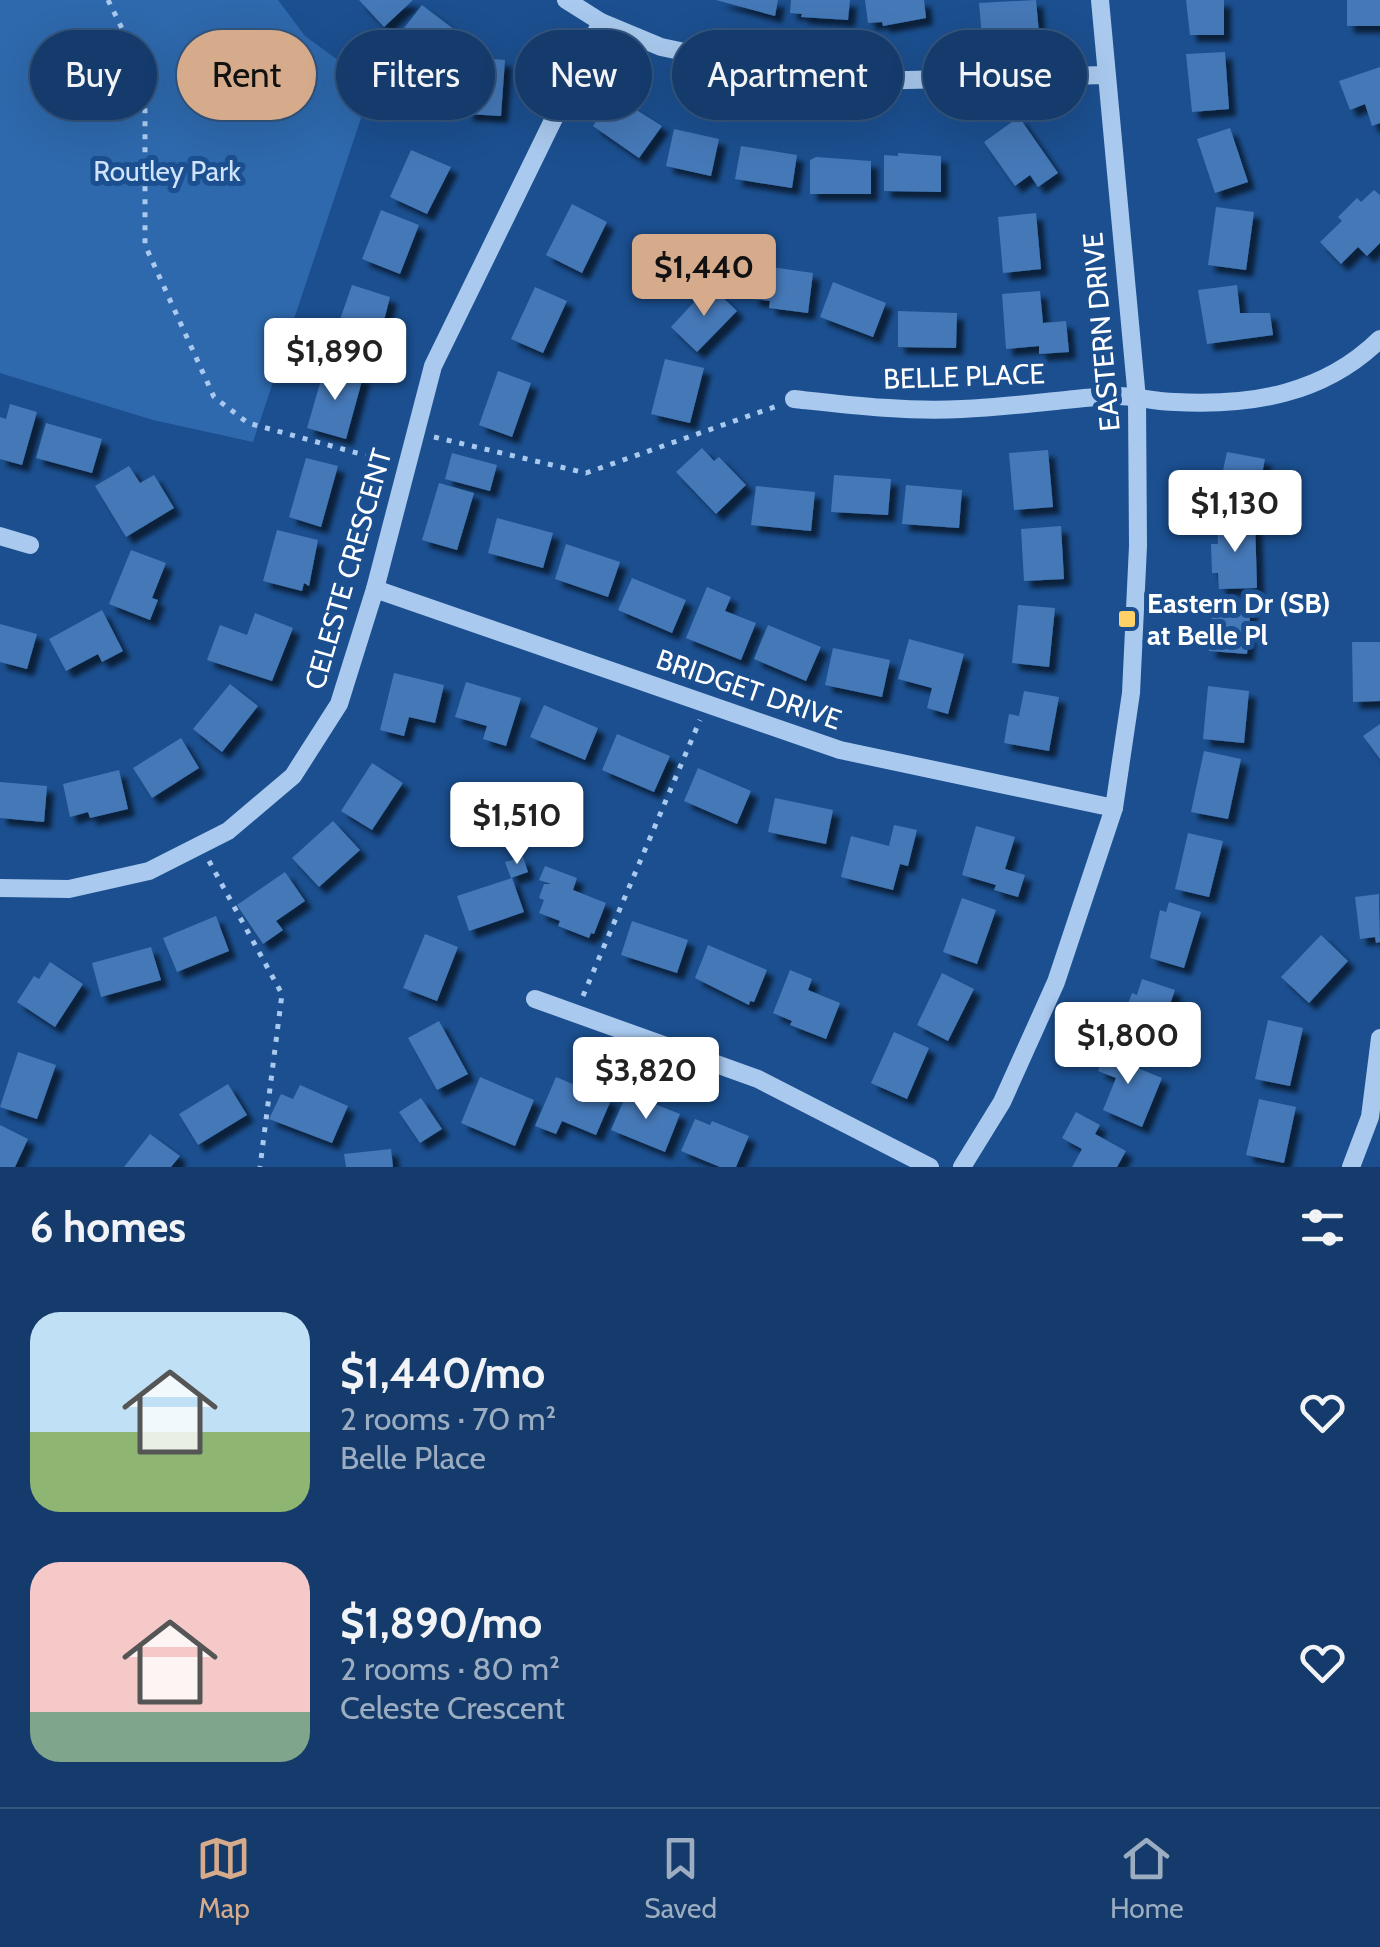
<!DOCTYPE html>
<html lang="en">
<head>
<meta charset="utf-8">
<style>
  :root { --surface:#143b6b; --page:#214673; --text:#f1f3f6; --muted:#9dadc1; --line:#33557e; --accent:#d6ab8b }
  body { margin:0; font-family:Cabin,sans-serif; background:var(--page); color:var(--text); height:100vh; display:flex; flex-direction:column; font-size:38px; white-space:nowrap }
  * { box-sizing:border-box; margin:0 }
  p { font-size:32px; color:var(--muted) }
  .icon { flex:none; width:55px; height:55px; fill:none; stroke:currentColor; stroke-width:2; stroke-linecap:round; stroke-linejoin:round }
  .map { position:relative; height:1167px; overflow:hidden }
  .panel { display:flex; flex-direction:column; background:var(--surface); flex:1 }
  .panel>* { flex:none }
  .guide { position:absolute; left:30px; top:30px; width:1320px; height:90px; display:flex; gap:20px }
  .price { position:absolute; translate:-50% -85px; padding:0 22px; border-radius:10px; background:#fff; color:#222; font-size:32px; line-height:65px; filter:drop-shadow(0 2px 5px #0008) }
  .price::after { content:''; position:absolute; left:50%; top:60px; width:30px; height:22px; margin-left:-15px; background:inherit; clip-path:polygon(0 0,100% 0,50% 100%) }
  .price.current { background:var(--accent); color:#111 }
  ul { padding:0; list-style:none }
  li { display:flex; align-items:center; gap:30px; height:250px; padding:0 30px }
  li span { display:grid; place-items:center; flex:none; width:280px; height:200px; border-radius:30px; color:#555 }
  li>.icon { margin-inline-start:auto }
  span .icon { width:120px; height:120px; fill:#fffc; stroke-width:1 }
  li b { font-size:42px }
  h2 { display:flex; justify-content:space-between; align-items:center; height:120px; padding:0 30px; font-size:42px }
  .pill { padding:0 35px; border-radius:45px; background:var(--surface); box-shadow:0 10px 40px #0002,0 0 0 2px var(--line); font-size:35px; line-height:90px }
  .pill.current { background:var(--accent); color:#111 }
  .menu { display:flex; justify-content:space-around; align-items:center; height:140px; border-top:2px solid var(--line); background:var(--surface); font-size:28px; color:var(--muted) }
  .menu a { display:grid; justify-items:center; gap:5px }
  .menu .current { color:var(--accent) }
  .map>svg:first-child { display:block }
</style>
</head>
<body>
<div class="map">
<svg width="1380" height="1167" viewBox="0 0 1380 1167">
  <defs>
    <filter id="shadow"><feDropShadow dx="7" dy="7" stdDeviation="2.5" flood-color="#0009"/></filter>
  </defs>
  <rect width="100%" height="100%" fill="#1b4f8f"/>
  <path fill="#2e69ad" d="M0,0H278L305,36L372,85L253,442L153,420L0,373Z"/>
  <g fill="#4478b7" filter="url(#shadow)">
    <path d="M359,0H413L384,27Z"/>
    <path d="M716,0H778L775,16Z"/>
    <path d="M791,0H850L848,20L801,17L802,14L790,13Z"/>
    <path d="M865,0H924L926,18L883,26L882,22L868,23Z"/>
    <path d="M1036,0L1039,33L982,37L979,3Z"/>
    <path d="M1186,0H1224V35H1190Z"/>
    <rect x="1347" y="0" width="33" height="26"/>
    <path d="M422,5L468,40L446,67L401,32Z"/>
    <path d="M1225,52L1229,109L1192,112L1186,54Z"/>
    <path d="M470,57L505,60L501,116L466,114Z"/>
    <path d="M1380,67V123L1372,126L1365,104L1350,110L1339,81Z"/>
    <path d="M614,96L662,126L639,158L593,126Z"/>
    <path d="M1019,117L1058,173L1038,187L1030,175L1015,186L984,142Z"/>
    <path d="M1230,128L1248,182L1215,193L1197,139Z"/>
    <path d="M674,129L719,139L711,176L666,166Z"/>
    <path d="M741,146L797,155L792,188L735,179Z"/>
    <path d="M411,150L451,167L427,214L390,197Z"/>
    <path d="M898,153L941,156V192L884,191V155L898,156Z"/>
    <path d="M816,157L871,161V194H810V160Z"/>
    <path d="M1374,190L1380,195V243L1367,256L1358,247L1341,264L1320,242L1342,221L1338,217L1357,198L1361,202Z"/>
    <path d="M572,204L607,222L582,273L546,255Z"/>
    <path d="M1216,207L1254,212L1246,270L1208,265Z"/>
    <path d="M381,210L419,225L400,274L362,259Z"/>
    <path d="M1036,213L1041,269L1003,273L998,217Z"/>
    <path d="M757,265L813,273L808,313L769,308L770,301L752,299Z"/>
    <path d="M833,282L886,303L873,337L820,317Z"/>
    <path d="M352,285L390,297L377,348L335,334Z"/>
    <path d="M710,285L737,311L697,352L671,327Z"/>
    <path d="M1237,285L1240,313H1270L1273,335L1207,344L1198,290Z"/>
    <path d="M535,287L567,301L543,353L511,339Z"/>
    <path d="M1040,291L1043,323L1066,321L1069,352L1039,354V346L1006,349L1002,294Z"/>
    <path d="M898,311L957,313L956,348L898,347Z"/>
    <path d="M665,359L704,368L690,423L651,414Z"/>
    <path d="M325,366L363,377L346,439L307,428Z"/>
    <path d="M498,371L531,383L512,437L479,425Z"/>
    <path d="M10,404L37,412L22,465L0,459V417L6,419Z"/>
    <path d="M46,423L102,439L92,473L36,458Z"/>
    <path d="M702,448L714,461L719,457L746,485L716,514L676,472Z"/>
    <path d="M1048,450L1053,507L1014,510L1009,453Z"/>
    <path d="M1227,452L1265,459L1255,510L1216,502Z"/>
    <path d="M452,453L497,465L490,491L445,479Z"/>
    <path d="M306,458L338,466L321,527L289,517Z"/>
    <path d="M129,466L140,483L154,475L174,508L126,537L95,486Z"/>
    <path d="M834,475L891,479L888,515L831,512Z"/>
    <path d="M439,483L474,493L457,550L422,540Z"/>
    <path d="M906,485L962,490L959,528L902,524Z"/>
    <path d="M756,486L815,492L811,531L751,525Z"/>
    <path d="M497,518L553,533L543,568L488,553Z"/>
    <path d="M1255,520L1257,588L1219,589L1218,573H1212L1211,544H1218L1217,521Z"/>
    <path d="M1061,526L1064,579L1024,581L1021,529Z"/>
    <path d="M277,530L318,540L309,586L304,583L302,591L263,581Z"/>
    <path d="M566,544L620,562L608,597L555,579Z"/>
    <path d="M131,550L166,563L152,598L158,600L150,620L109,604Z"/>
    <path d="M632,578L686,600L672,633L618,610Z"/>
    <path d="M707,587L731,597L725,611L756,623L741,660L686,638Z"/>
    <path d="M1213,601L1251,604L1247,654L1209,651Z"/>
    <path d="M1018,605L1055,608L1049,667L1012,663Z"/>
    <path d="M102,610L123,651L102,662L98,654L66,671L49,639Z"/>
    <path d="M255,613L293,628L272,681L207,660L220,625L247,635Z"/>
    <path d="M0,624L37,634L27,669L0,662Z"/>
    <path d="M768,625L821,647L806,681L754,659Z"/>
    <path d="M909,639L964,654L948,714L927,708L932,688L898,679Z"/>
    <path d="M1352,642H1380V701L1353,702Z"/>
    <path d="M833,648L890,660L882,697L825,685Z"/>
    <path d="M394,673L444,685L435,723L409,717L404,736L380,730Z"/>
    <path d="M466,682L521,698L506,746L483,739L487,726L455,717Z"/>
    <path d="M230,684L258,706L222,752L193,729Z"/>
    <path d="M1208,686L1249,691L1244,743L1203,739Z"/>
    <path d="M1024,691L1059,697L1049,751L1004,743L1009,714L1019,716Z"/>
    <path d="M544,705L598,728L585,760L530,737Z"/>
    <path d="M1380,724V759L1363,736Z"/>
    <path d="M617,734L670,756L654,792L602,770Z"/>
    <path d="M181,738L199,768L152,798L133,768Z"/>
    <path d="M1204,751L1241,759L1228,819L1191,812Z"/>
    <path d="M372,763L403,783L372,830L341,811Z"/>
    <path d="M698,768L751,791L737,824L684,801Z"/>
    <path d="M119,770L128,809L90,818L88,812L70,817L63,784Z"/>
    <path d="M0,782L47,786L44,822L0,818Z"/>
    <path d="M775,798L833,810L826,844L768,832Z"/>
    <path d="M333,821L360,850L319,887L292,858Z"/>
    <path d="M894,825L917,830L908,866L900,864L893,890L841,877L851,836L889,846Z"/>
    <path d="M976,826L1015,837L1005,869L1025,875L1018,897L994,890L996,885L962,875Z"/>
    <path d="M1188,833L1223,841L1209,897L1175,889Z"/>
    <path d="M523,857L528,872L511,878L505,862Z"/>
    <path d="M545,866L577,878L573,890L606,903L594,934L591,933L589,938L558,926L560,921L539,913L544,900L539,898L544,884H551L539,880Z"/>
    <path d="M285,872L305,901L276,921L283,930L263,944L237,905Z"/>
    <path d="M512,878L524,912L469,931L457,896Z"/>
    <path d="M1379,894L1380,942L1376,943L1375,937L1360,939L1355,897Z"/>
    <path d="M962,898L996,910L977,964L943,952Z"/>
    <path d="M1169,902L1201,912L1184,968L1150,958L1160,910L1166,912Z"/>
    <path d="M216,916L229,951L177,972L163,938Z"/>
    <path d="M632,921L688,940L677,973L621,955Z"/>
    <path d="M425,934L458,947L437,1001L403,988Z"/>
    <path d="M1321,935L1348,961L1309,1003L1281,977Z"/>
    <path d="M708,945L767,970L754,1002L750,1001L749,1005L695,978Z"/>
    <path d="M151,947L161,980L101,997L92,963Z"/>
    <path d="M50,962L83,984L55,1027L17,1002L34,976L39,979Z"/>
    <path d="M790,970L812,979L808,990L840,1003L826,1039L790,1025L792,1021L773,1013Z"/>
    <path d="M942,973L974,989L948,1041L917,1025Z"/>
    <path d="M1142,979L1175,990L1156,1045L1118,1031L1132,993L1137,995Z"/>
    <path d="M1268,1020L1303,1028L1290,1086L1255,1079Z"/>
    <path d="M439,1021L468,1074L437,1090L408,1038Z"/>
    <path d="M894,1032L929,1048L907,1099L871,1083Z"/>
    <path d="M1109,1044L1132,1053L1128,1064L1162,1078L1142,1127L1103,1110L1116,1078L1098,1071Z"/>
    <path d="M18,1052L56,1065L37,1119L0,1107Z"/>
    <path d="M480,1077L534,1100L515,1146L461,1123Z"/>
    <path d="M556,1077L611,1100L596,1135L562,1121L556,1134L535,1126Z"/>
    <path d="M228,1084L247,1115L198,1145L179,1114Z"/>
    <path d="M300,1085L348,1106L332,1143L269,1119L281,1094L293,1099Z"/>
    <path d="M627,1093L680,1114L665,1152L611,1130Z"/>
    <path d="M421,1098L442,1129L420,1143L399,1112Z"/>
    <path d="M1259,1099L1296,1107L1284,1163L1246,1155Z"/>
    <path d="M1076,1112L1100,1125L1095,1134L1126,1151L1117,1167H1072L1082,1149L1062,1138Z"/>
    <path d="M695,1119L710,1125L712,1121L749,1136L736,1167H720L681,1151Z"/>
    <path d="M0,1125L28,1139L15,1167H0Z"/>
    <path d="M150,1134L180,1156L171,1167H124Z"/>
    <path d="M391,1149L393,1167H346L344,1154Z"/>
  </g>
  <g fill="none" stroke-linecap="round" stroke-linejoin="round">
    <g stroke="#a9c9ee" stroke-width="5" stroke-dasharray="5 8" stroke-linecap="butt">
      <path d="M108,0L145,75V245L214,397L248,423L386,461"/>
      <path d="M434,437L586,473L777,406"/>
      <path d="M209,861L282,994L260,1167"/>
      <path d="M583,996L700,720"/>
    </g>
    <g stroke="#a9c9ee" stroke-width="18">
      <path d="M566,0L601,22L661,47L827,82L1106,75"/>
      <path d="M794,399C849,405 906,412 962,409C1010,407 1059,400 1107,396C1129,394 1153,402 1175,402C1252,406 1324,394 1380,339"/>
      <path d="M0,536L30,545"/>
      <path d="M375,589L840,750L1114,808"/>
      <path d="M0,888L69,889L149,871L228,831L293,776L339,704L375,589L433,366L601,22"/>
      <path d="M535,999L758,1079L930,1167"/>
      <path d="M962,1167L1002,1102L1056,982L1114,808L1131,693L1138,546L1137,399L1100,0"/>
      <path d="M1351,1167L1370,1117L1380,1038"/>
    </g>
  </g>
  <rect fill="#ffd166" stroke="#1b4f8f" stroke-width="4" x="1117" y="609" width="20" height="20" rx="5"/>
  <g text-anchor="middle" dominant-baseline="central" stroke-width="10" stroke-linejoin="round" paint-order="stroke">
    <g font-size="28" fill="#cfe3fa" stroke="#1b4f8f">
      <text x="167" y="171">Routley Park</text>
    </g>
    <g font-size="28" fill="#fff" stroke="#1b4f8f">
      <text transform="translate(1101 332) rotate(-95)">EASTERN DRIVE</text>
      <text transform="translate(964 376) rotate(-2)">BELLE PLACE</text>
      <text transform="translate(348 569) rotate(-74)">CELESTE CRESCENT</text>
      <text transform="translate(749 689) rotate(19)">BRIDGET DRIVE</text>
    </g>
    <g font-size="28" font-weight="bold" fill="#fff" stroke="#1b4f8f" text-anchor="start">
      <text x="1147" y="603">Eastern Dr (SB)<tspan x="1147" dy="32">at Belle Pl</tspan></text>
    </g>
  </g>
</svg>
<b class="price current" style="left:704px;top:319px">$1,440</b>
<b class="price" style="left:335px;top:403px">$1,890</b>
<b class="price" style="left:1235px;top:555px">$1,130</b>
<b class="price" style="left:517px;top:867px">$1,510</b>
<b class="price" style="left:1128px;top:1087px">$1,800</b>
<b class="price" style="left:646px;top:1122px">$3,820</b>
<div class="guide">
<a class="pill">Buy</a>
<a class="pill current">Rent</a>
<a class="pill">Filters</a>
<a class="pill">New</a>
<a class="pill">Apartment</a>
<a class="pill">House</a>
</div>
</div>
<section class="panel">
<h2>6 homes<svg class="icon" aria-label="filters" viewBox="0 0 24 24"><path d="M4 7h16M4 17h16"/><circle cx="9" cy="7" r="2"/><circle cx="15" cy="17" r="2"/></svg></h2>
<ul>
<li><span style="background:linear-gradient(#bfe0f5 60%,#8fb573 0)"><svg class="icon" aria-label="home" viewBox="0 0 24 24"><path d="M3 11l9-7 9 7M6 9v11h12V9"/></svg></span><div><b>$1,440/mo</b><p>2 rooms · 70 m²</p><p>Belle Place</p></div><svg class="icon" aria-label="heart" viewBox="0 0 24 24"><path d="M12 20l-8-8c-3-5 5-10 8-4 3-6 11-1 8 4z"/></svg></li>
<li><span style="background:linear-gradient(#f6c9c9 75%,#7fa58c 0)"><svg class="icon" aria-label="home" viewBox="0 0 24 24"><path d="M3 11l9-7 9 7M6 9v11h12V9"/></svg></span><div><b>$1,890/mo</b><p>2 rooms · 80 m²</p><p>Celeste Crescent</p></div><svg class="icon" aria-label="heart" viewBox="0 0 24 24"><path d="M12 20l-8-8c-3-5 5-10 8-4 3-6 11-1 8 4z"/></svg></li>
</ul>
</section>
<nav class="menu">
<a class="current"><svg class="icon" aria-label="map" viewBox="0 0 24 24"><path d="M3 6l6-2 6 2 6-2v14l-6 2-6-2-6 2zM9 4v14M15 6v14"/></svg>Map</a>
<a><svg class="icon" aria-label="saved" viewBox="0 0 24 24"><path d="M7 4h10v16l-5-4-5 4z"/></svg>Saved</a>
<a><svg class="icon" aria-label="home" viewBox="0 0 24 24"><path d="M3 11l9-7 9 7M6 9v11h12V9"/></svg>Home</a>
</nav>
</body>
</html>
